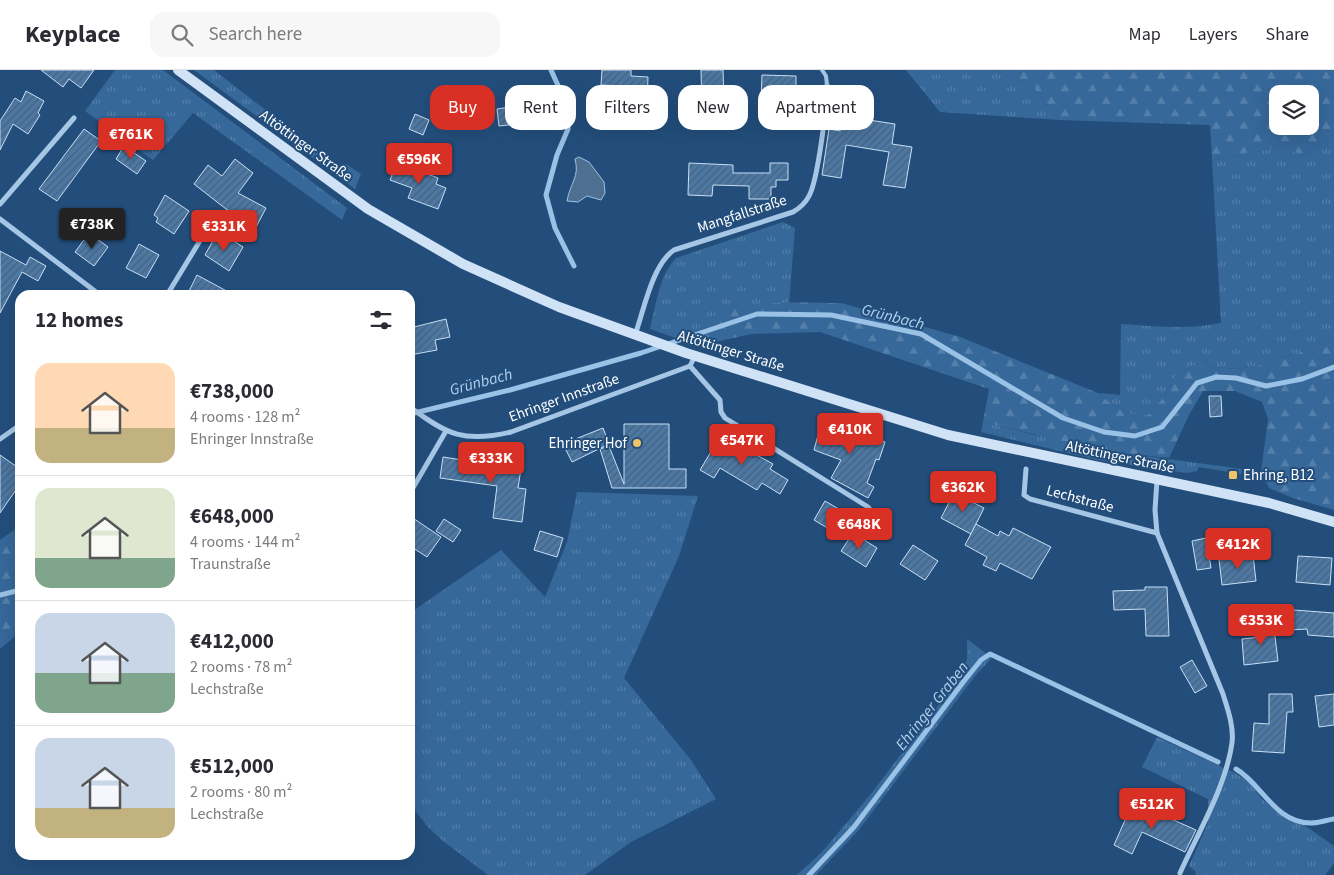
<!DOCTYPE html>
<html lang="en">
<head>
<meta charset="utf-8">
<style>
  :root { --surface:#fff; --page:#f7f7f7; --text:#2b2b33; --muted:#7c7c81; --line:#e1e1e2; --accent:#d93025 }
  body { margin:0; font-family:"Source Sans 3",sans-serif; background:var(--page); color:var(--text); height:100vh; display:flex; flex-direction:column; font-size:19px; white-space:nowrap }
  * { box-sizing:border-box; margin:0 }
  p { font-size:16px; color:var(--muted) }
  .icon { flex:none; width:28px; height:28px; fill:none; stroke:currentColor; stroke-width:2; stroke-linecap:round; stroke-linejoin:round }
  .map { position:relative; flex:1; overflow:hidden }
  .panel { position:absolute; left:15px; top:220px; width:400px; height:570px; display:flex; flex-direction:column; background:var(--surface); border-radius:15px; box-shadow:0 5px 20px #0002 }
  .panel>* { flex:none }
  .hud { position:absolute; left:430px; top:15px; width:475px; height:45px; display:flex; gap:10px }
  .controls { position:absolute; left:1269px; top:15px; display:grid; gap:10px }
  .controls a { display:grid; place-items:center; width:50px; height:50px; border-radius:10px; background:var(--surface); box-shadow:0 5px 20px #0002; font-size:25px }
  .price { position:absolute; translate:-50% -42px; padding:0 11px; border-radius:5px; background:var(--accent); color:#fff; font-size:16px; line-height:32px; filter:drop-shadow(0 1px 2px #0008) }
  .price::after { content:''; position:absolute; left:50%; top:30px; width:15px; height:11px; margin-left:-8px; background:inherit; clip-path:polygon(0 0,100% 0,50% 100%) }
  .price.current { background:#222; color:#fff }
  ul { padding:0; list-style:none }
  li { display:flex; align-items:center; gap:15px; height:125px; padding:0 20px }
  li+li { border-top:1px solid var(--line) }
  li span { display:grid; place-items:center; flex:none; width:140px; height:100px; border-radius:15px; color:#555 }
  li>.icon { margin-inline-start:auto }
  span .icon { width:60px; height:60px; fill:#fffc; stroke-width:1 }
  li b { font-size:21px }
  h2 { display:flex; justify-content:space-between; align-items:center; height:60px; padding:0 20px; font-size:21px }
  .chip { padding:0 18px; border-radius:15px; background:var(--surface); box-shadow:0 5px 20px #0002; font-size:18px; line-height:45px }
  .chip.current { background:var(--accent); color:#fff }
  header { display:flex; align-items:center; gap:30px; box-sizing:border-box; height:70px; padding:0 25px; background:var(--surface); border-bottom:1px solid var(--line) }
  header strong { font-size:24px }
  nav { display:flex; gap:28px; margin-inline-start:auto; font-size:18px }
  .search { width:350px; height:45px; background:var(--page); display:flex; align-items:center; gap:12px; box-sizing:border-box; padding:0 18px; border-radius:15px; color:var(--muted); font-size:19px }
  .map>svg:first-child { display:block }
</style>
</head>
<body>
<header>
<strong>Keyplace</strong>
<div class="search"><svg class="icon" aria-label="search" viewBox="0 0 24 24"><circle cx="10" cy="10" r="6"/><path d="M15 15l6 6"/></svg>Search here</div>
<nav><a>Map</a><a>Layers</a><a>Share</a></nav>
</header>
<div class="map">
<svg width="1334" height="805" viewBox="0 0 1334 805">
  <defs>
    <pattern id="grass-tufts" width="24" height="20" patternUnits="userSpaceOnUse" patternTransform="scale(1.25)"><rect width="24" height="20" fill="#36689a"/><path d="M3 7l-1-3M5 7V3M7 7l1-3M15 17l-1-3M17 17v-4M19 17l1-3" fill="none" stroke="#547fa9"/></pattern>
    <pattern id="forest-firs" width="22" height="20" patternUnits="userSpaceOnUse" patternTransform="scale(1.25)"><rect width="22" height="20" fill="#36689a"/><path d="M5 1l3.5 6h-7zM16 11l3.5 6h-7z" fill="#547fa9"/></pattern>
    <pattern id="building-hatch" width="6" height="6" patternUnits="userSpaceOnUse" patternTransform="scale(1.25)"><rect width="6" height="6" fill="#4b78a5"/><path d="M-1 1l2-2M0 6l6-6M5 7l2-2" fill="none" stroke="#4c6278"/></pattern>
  </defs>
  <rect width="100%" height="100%" fill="#234e7c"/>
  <g fill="url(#grass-tufts)">
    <path d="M115,0H163L347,138L342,150L193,43L153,90L85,41Z"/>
    <path d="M194,0H214L340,98L346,94L361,104L355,119Z"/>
    <path d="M906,0H993L1034,18L1059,50L940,42Z"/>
    <path d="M1334,63V271L1257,296L1235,299L1195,295L1177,304L1162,329L1148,345C1127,347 1113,336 1098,323L1120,325L1121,254C1154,256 1188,260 1221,253L1212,90L1279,77L1304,85L1330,69Z"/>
    <path d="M783,152L795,158L789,234L757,235L698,259L692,274L650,259C656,235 659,206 676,188Z"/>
    <path d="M983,352L1035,365L1139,385L1242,399L1241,404L1199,397L1197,401L1187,403L1097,390L981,362Z"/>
    <path d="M577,422L698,426L679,486L624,608L691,690L716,729L631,772L585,805H488L443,771L428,757L410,734V543L501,480L545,527L567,472Z"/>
    <path d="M967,569L992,588L975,606L858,761L816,805H797L822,782L870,725L950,620L967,590Z"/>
    <path d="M1157,667L1235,703L1249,712L1262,729L1281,745L1304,755L1334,776V793L1325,805H1195L1196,802L1189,796L1208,753V729L1142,697Z"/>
  </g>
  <g fill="url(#forest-firs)" fill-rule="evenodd">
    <path d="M993,0H1334V63L1330,69L1304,85L1279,77L1212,90L1210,55L1059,50L1034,18ZM1278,24H1310V56H1278Z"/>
    <path d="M841,233L960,267L1098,323C1113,336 1127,347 1148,345L1162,329L1177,304L1195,295L1235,299L1257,296L1334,271V440L1293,428L1269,418L1261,402L1268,349L1262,332L1235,321H1203L1189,345L1169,388C1106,383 1044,367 983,352L989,319L820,262L751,264L698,276L692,274C694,269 695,263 698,259C722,226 805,233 841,233Z"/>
    <path d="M20,456V562L0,579V470Z"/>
  </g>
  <path fill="#4f6f90" stroke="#9ac2e7" d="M579,87L589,92L604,112L605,123L601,130L587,126L578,132L567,131C570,113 580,107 575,89Z"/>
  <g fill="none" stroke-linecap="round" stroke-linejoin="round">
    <g stroke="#9ac2e7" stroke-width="5">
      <path d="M551,0L569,40L568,59L557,85L546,125L555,158L574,196"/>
      <path d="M410,344L510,320L641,283L757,244L831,245L921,264L1063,348L1104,362L1135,366L1162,357L1197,313L1216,307L1236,308L1266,316L1302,309L1334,297"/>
      <path d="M0,525L20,520"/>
      <path d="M1236,699C1262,714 1275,753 1311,753C1318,753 1327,750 1334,749"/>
      <path d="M809,805L854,757L964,611L981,590L990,584L1218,692"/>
    </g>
  </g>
  <g fill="url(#building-hatch)" stroke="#c9dff4">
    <path d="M41,0H94L81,18L69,9L63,17Z"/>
    <path d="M602,0H631V6L648,7L647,37L623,36V16L601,15Z"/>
    <path d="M701,0H723L724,32H721V39H702Z"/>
    <path d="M762,5L796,6V33L761,32Z"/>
    <path d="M26,21L44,31L38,43L40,45L28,64L13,54L0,80V51L15,28L21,32Z"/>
    <path d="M799,28L816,32L811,57L795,54Z"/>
    <path d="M524,35L526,53L499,56L497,39Z"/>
    <path d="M415,44L429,50L423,65L409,59Z"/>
    <path d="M843,46L895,54L892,74L912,77L905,118L883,115L889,82L846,75L841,108L822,105L829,59L840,61Z"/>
    <path d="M84,59L101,71L57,131L39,119Z"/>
    <path d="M124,76L146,91L137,104L116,89Z"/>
    <path d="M235,89L253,103L238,123L266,138L254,161L237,147L238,145L226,139L194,114L208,95L222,106Z"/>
    <path d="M397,92L438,108L436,114L446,118L438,139L408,128L412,118L390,110Z"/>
    <path d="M689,93L733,95V103H770V93H788V110H776V117H771V129H749V116L713,115L712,126L688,125Z"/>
    <path d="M165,125L189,141L174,164L156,152L158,148L154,145Z"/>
    <path d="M78,141L89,149L80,161L69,154Z"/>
    <path d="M89,163L108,177L94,196L75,182Z"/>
    <path d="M216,165L224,170L226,166L243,177L229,201L205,185Z"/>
    <path d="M139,174L159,185L146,208L126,198Z"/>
    <path d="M0,181L26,195L30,187L46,196L38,211L22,202L0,243Z"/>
    <path d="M197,205L234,225H187Z"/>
    <path d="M446,249L450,267L435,270L437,280L410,285V258Z"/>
    <path d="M1209,326H1221L1222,346L1210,347Z"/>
    <path d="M822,350L885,372L879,390L876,389L867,413L874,417L868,428L831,408L841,390L814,380Z"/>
    <path d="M624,354H669V399H686V418H612L600,379L609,376L624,414Z"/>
    <path d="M603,358L609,374L572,392L563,374Z"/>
    <path d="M721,365L773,394L770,399L788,410L780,424L762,413L757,420L720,398L714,408L700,400Z"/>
    <path d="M0,385L20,399V414L0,443Z"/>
    <path d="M443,387L521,399L518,418L526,419L522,452L493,448L497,416L440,408Z"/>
    <path d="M954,423L984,438L971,464L941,448Z"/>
    <path d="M825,431L851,446L839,465L814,450Z"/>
    <path d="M410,446L441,467L427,487L410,476Z"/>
    <path d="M444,449L461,460L453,472L436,461Z"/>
    <path d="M976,454L998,466L1000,461L1009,466L1013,458L1051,477L1032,509L1000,493L996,501L983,495L987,487L965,475Z"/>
    <path d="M540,461L563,468L557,487L534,480Z"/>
    <path d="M853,463L877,478L866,497L841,481Z"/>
    <path d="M1206,468L1211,498L1197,500L1192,471Z"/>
    <path d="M913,475L938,491L925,510L900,494Z"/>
    <path d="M1253,485L1256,511L1222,515L1219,489Z"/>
    <path d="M1298,486L1332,488L1330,515L1296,512Z"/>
    <path d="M1145,517H1167L1169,566H1146L1145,539L1114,540L1113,521L1145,520Z"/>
    <path d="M1294,540L1334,543V567L1308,565L1307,559L1288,560L1287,542H1293Z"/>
    <path d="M1273,550L1278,591L1244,595L1242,569L1260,567L1258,551Z"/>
    <path d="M1192,590L1207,616L1195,623L1180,597Z"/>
    <path d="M1269,624H1292L1293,642H1287L1284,683L1252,681L1254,653L1269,654Z"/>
    <path d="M1334,624V655L1319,657L1315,626Z"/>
    <path d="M1133,732L1196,760L1185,782L1142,762L1132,784L1114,775Z"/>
  </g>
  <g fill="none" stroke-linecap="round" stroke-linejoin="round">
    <path stroke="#a6c6e5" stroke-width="4" d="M822,0L826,6L827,15"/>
    <g stroke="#a6c6e5" stroke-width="5">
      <path d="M0,134L74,48"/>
      <path d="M0,149L100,225"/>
      <path d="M167,225L212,151"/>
      <path d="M635,265C644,240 652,195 674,180L793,142C800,138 805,134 809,126C818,110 827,35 827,15"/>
      <path d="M690,296L720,330L721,342L725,348L868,437L873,443V456"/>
      <path d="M410,337C447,365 465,373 511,362L690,296L695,286"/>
      <path d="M0,369L20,355"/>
      <path d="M1026,399L1024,425L1030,429L1157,463"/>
      <path d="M1157,410L1155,440L1157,463L1223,624C1228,640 1234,657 1232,673C1226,716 1198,763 1180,803"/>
      <path d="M410,423L446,361"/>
    </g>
    <path stroke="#d0e2f5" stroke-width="10" d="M178,0L368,139L463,194L559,237L686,283L948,365L1269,433L1334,452"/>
  </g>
  <g fill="#f1c369" stroke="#234e7c" stroke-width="2">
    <circle cx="637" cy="373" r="5"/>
    <rect x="1228" y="400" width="10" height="10" rx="2.5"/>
  </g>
  <g text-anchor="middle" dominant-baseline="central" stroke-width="4" stroke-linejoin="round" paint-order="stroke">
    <g font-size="15" fill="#fff" stroke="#234e7c">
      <text transform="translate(306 76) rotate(36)">Altöttinger Straße</text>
      <text transform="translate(742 144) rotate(-18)">Mangfallstraße</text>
      <text transform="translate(731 281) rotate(17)">Altöttinger Straße</text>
      <text transform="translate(564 328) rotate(-20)">Ehringer Innstraße</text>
      <text transform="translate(1120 387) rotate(12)">Altöttinger Straße</text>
      <text transform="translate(1080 429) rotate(15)">Lechstraße</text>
    </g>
    <g font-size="15" fill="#fff" stroke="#234e7c" text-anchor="end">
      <text x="627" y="373">Ehringer Hof</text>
      <text x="1243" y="405" text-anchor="start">Ehring, B12</text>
    </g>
    <g font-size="16" font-style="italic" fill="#b1d0ed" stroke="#234e7c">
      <text transform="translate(893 247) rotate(14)">Grünbach</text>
      <text transform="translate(481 312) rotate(-15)">Grünbach</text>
      <text transform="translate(932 636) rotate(-52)">Ehringer Graben</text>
    </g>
  </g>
</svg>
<div class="controls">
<a><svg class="icon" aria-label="layers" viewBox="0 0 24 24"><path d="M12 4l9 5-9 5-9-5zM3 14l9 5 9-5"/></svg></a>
</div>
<b class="price" style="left:131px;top:90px">€761K</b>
<b class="price" style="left:419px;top:115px">€596K</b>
<b class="price current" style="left:92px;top:180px">€738K</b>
<b class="price" style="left:224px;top:182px">€331K</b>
<b class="price" style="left:850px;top:385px">€410K</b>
<b class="price" style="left:742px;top:396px">€547K</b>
<b class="price" style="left:491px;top:414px">€333K</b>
<b class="price" style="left:963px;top:443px">€362K</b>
<b class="price" style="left:859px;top:480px">€648K</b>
<b class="price" style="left:1238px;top:500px">€412K</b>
<b class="price" style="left:1261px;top:576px">€353K</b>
<b class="price" style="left:1152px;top:760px">€512K</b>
<div class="hud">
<a class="chip current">Buy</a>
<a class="chip">Rent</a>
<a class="chip">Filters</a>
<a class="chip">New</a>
<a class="chip">Apartment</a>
</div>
<section class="panel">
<h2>12 homes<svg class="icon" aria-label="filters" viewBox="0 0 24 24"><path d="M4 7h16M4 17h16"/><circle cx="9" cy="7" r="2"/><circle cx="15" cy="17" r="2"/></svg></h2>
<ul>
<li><span style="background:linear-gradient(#ffd9b3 65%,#c2b280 0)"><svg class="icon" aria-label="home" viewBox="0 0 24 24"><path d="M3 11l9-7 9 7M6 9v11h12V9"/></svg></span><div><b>€738,000</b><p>4 rooms · 128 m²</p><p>Ehringer Innstraße</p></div></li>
<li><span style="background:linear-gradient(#dfe7d0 70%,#7fa58c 0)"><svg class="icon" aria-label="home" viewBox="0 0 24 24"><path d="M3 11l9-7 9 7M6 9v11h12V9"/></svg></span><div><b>€648,000</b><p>4 rooms · 144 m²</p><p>Traunstraße</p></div></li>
<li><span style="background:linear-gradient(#c9d6e8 60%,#7fa58c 0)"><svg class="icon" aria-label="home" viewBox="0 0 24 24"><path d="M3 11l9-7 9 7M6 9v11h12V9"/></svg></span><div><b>€412,000</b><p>2 rooms · 78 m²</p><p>Lechstraße</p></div></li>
<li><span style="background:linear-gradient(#c9d6e8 70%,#c2b280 0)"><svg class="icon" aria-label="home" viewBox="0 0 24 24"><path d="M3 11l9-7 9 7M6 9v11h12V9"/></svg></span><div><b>€512,000</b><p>2 rooms · 80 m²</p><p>Lechstraße</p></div></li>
</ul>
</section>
</div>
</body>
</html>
